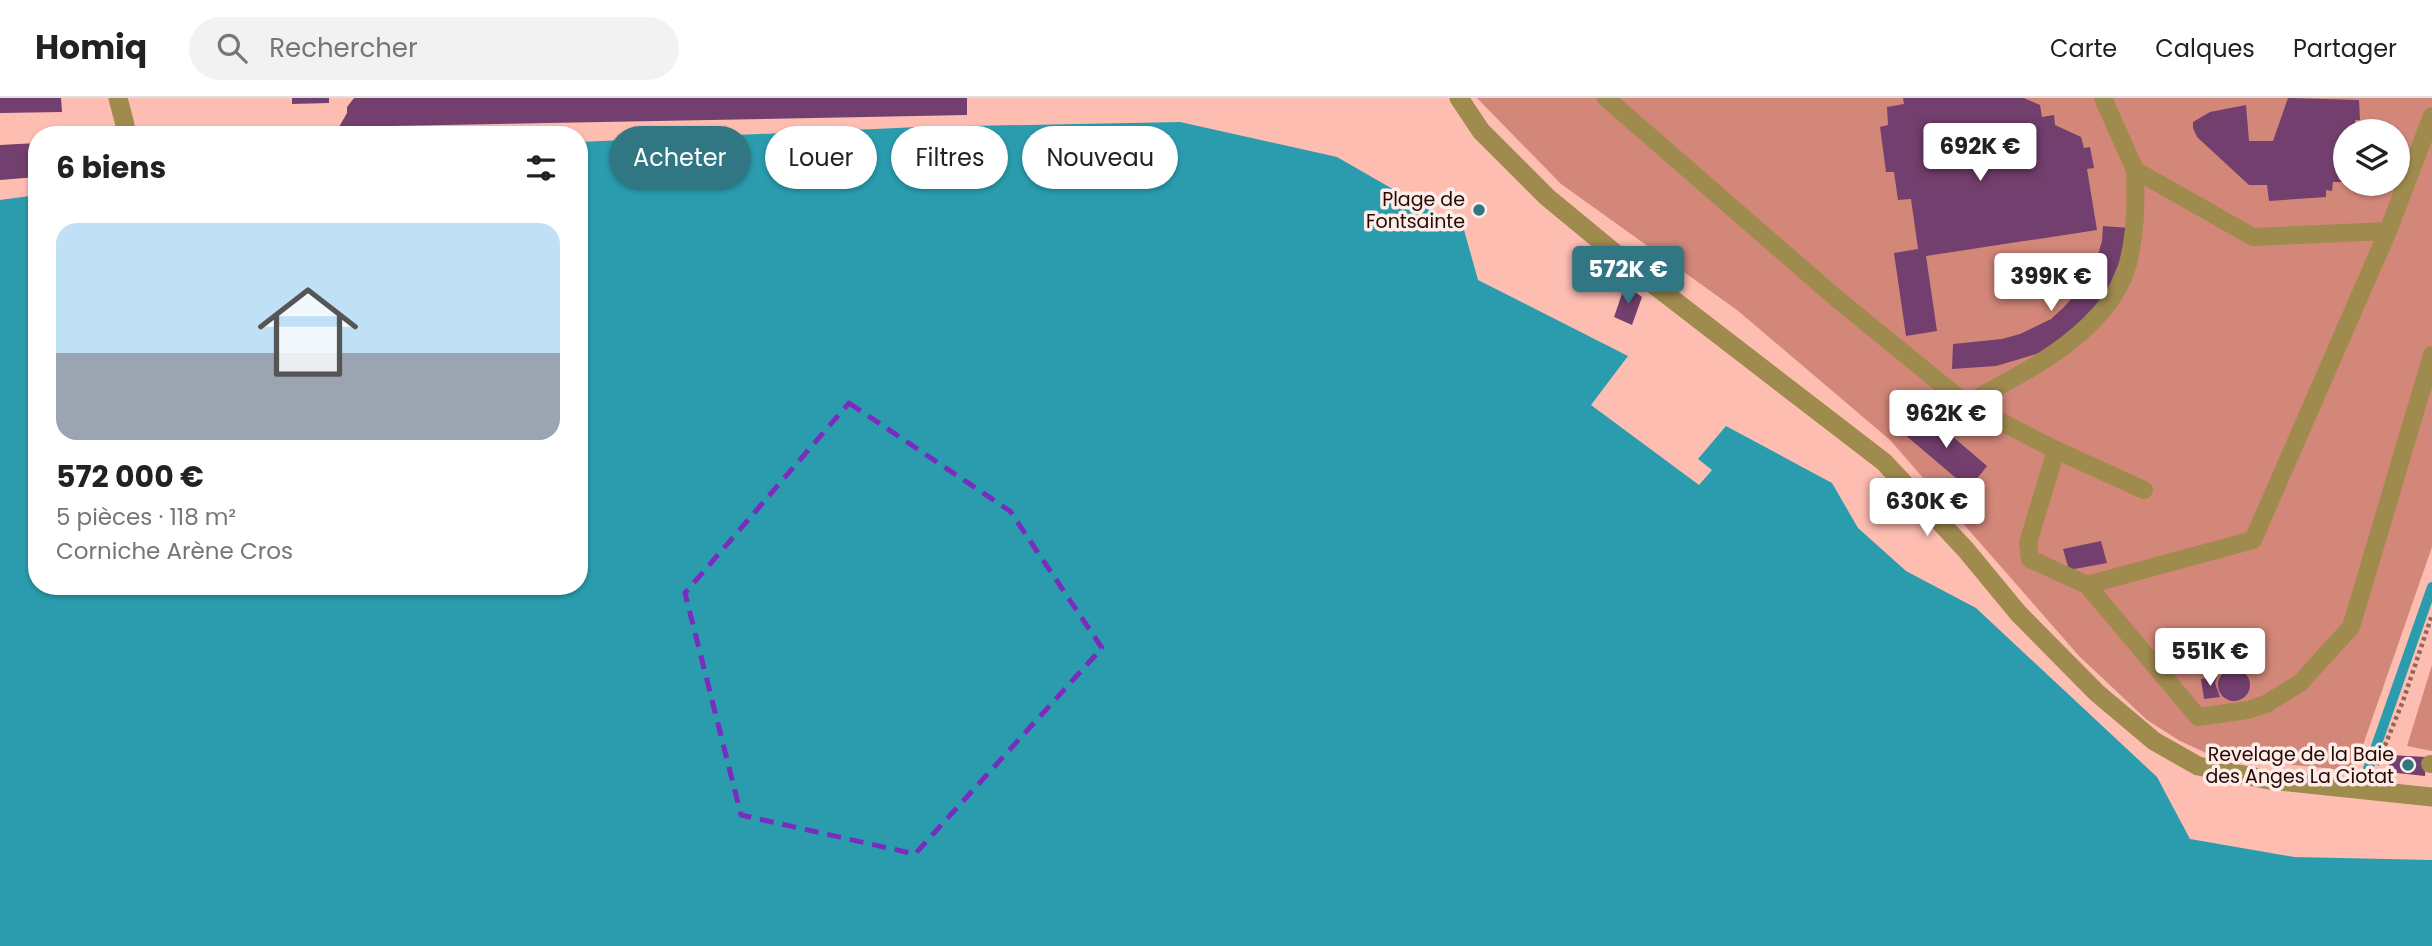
<!DOCTYPE html>
<html lang="fr">
<head>
<meta charset="utf-8">
<style>
  :root { --surface:#fff; --page:#f2f2f2; --text:#222; --muted:#767676; --line:#e0e0e0; --accent:#317783 }
  body { margin:0; font-family:Poppins,sans-serif; background:var(--page); color:var(--text); height:100vh; display:flex; flex-direction:column; font-size:26px; white-space:nowrap }
  * { box-sizing:border-box; margin:0 }
  p { font-size:23px; color:var(--muted) }
  .icon { flex:none; width:38px; height:38px; fill:none; stroke:currentColor; stroke-width:2; stroke-linecap:round; stroke-linejoin:round }
  .map { position:relative; flex:1; overflow:hidden }
  .panel { position:absolute; left:28px; top:28px; width:560px; height:469px; display:flex; flex-direction:column; background:var(--surface); border-radius:28px; box-shadow:0 2px 5px #0004 }
  .panel>* { flex:none }
  .top-card { position:absolute; left:609px; top:28px; width:665px; height:63px; display:flex; gap:14px }
  .fabs { position:absolute; left:2333px; top:21px; display:grid; gap:14px }
  .fabs a { display:grid; place-items:center; width:77px; height:77px; border-radius:50%; background:var(--surface); box-shadow:0 2px 5px #0004; font-size:35px }
  .price { position:absolute; translate:-50% -60px; padding:0 16px; border-radius:7px; background:#fff; color:#222; font-size:23px; line-height:46px; filter:drop-shadow(0 2px 4px #0008) }
  .price::after { content:''; position:absolute; left:50%; top:42px; width:21px; height:16px; margin-left:-10px; background:inherit; clip-path:polygon(0 0,100% 0,50% 100%) }
  .price.selected { background:var(--accent); color:#fff }
  ul { padding:0; list-style:none }
  li { display:grid; align-content:center; gap:14px; height:371px; padding:0 28px }
  li span { display:grid; place-items:center; height:217px; border-radius:21px; color:#555 }
  li>.icon { margin-inline-start:auto }
  span .icon { width:126px; height:126px; fill:#fffc; stroke-width:1 }
  li b { font-size:30px }
  h2 { display:flex; justify-content:space-between; align-items:center; height:84px; padding:0 28px; font-size:30px }
  .pill { padding:0 24px; border-radius:32px; background:var(--surface); box-shadow:0 2px 5px #0004; font-size:24px; line-height:63px }
  .pill.selected { background:var(--accent); color:#fff }
  header { display:flex; align-items:center; gap:42px; box-sizing:border-box; height:98px; padding:0 35px; background:var(--surface); border-bottom:2px solid var(--line) }
  header strong { font-size:33px }
  nav { display:flex; gap:38px; margin-inline-start:auto; font-size:24px }
  .search { width:490px; height:63px; background:var(--page); display:flex; align-items:center; gap:18px; box-sizing:border-box; padding:0 24px; border-radius:38px; color:var(--muted); font-size:26px }
  .map>svg:first-child { display:block }
</style>
</head>
<body>
<header>
<strong>Homiq</strong>
<div class="search"><svg class="icon" aria-label="search" viewBox="0 0 24 24"><circle cx="10" cy="10" r="6"/><path d="M15 15l6 6"/></svg>Rechercher</div>
<nav><a>Carte</a><a>Calques</a><a>Partager</a></nav>
</header>
<div class="map">
<svg width="2432" height="848" viewBox="0 0 2432 848">
  <rect width="100%" height="100%" fill="#febdb1"/>
  <g fill="#d38779" fill-rule="evenodd">
    <path d="M1477,0H2432V449L2354,673L2215,659L2180,643L2147,622L2079,558L1890,342L1737,212L1561,86ZM2345,33H2398V86H2345Z"/>
    <path d="M2432,567V653L2407,648Z"/>
  </g>
  <path fill="#2a9cae" d="M1180,24L1337,59L1464,132L1478,182L1628,258L1591,307L1699,387L1712,372L1698,361L1726,328L1832,385L1858,430L1906,473L1976,510L2157,679L2190,741L2294,759L2432,762V848H0V102L37,97V488H579V44L919,29Z"/>
  <g fill="none" stroke-linecap="round" stroke-linejoin="round">
    <path stroke="#2a9cae" stroke-width="10" d="M2367,674L2432,489"/>
  </g>
  <g fill="#733f6e">
    <path d="M0,0H61L62,14L0,15Z"/>
    <path d="M292,0H329V5L292,6Z"/>
    <path d="M354,0H967V17L339,29L347,15V9Z"/>
    <path d="M1903,0H2024L2040,7L2042,19L2054,17L2055,27L2081,39L2084,50L2090,49L2094,70L2087,71L2097,132L1926,158L1937,233L1906,238L1894,155L1918,151L1911,101L1898,102L1894,74H1886L1880,29L1888,27L1887,9L1904,6Z"/>
    <path d="M2288,0L2359,2L2360,22H2355L2357,33H2345V84H2333L2332,93L2326,92V99L2269,103L2267,87H2249L2197,39L2193,30V24L2210,14L2246,7L2249,43H2273Z"/>
    <path d="M37,45V79L0,82V47Z"/>
    <path d="M2103,128L2130,130L2128,145L2100,209L2043,254L1996,268L1952,271L1953,246L2002,241L2020,236L2051,221L2063,210L2083,188L2095,167L2102,143Z"/>
    <path d="M1625,187L1642,199L1632,227L1614,219Z"/>
    <path d="M1924,314L1987,368L1969,391L1904,336Z"/>
    <path d="M2101,443L2107,465L2069,472L2063,451Z"/>
    <circle cx="2234" cy="587" r="16"/>
    <path d="M2217,579L2215,585L2220,599L2204,601L2201,581Z"/>
    <path d="M2390,657L2426,659L2425,678L2388,674Z"/>
  </g>
  <g fill="none" stroke-linecap="round" stroke-linejoin="round">
    <path stroke="#93645c" stroke-width="4.5" stroke-dasharray="3.5 3.5" stroke-linecap="butt" d="M2377,667L2403,603L2432,517"/>
    <g stroke="#a08b4e" stroke-width="18">
      <path d="M1606,0L1836,200L1966,306L2056,352L2144,392"/>
      <path d="M2103,0L2135,72L2253,139L2388,133L2432,18"/>
      <path d="M1966,306C2023,275 2106,236 2127,169C2136,137 2136,105 2135,72"/>
      <path d="M2056,352L2028,445L2030,461L2087,487L2198,619L2248,612L2266,606L2300,585L2351,529L2432,257"/>
      <path d="M2087,487L2253,442L2388,133"/>
      <path d="M2430,666H2432"/>
    </g>
    <g stroke="#a08b4e" stroke-width="19">
      <path d="M118,0L125,27"/>
      <path d="M1459,0L1481,33L1547,99L1645,180L1884,364L1966,452L2018,515L2097,595L2154,643L2198,668L2269,682L2432,699"/>
    </g>
  </g>
  <path fill="none" stroke="#7b2cbf" stroke-width="5" stroke-dasharray="14 9" stroke-linejoin="round" d="M849,305L1010,413L1102,550L915,756L741,717L685,495Z"/>
  <g fill="#317783" stroke="#fdece8" stroke-width="2.5">
    <circle cx="1479" cy="112" r="7"/>
    <circle cx="2408" cy="667" r="7"/>
  </g>
  <g text-anchor="middle" dominant-baseline="central" stroke-width="7" stroke-linejoin="round" paint-order="stroke">
    <g font-size="19" fill="#250905" stroke="#fdece8" text-anchor="end">
      <text x="1465" y="101">Plage de<tspan x="1465" dy="22">Fontsainte</tspan></text>
      <text x="2394" y="656">Revelage de la Baie<tspan x="2394" dy="22">des Anges La Ciotat</tspan></text>
    </g>
  </g>
</svg>
<div class="fabs">
<a><svg class="icon" aria-label="layers" viewBox="0 0 24 24"><path d="M12 4l9 5-9 5-9-5zM3 14l9 5 9-5"/></svg></a>
</div>
<b class="price" style="left:1980px;top:85px">692K €</b>
<b class="price selected" style="left:1628px;top:208px">572K €</b>
<b class="price" style="left:2051px;top:215px">399K €</b>
<b class="price" style="left:1946px;top:352px">962K €</b>
<b class="price" style="left:1927px;top:440px">630K €</b>
<b class="price" style="left:2210px;top:590px">551K €</b>
<div class="top-card">
<a class="pill selected">Acheter</a>
<a class="pill">Louer</a>
<a class="pill">Filtres</a>
<a class="pill">Nouveau</a>
</div>
<section class="panel">
<h2>6 biens<svg class="icon" aria-label="filters" viewBox="0 0 24 24"><path d="M4 7h16M4 17h16"/><circle cx="9" cy="7" r="2"/><circle cx="15" cy="17" r="2"/></svg></h2>
<ul>
<li><span style="background:linear-gradient(#bfe0f5 60%,#9aa5b1 0)"><svg class="icon" aria-label="home" viewBox="0 0 24 24"><path d="M3 11l9-7 9 7M6 9v11h12V9"/></svg></span><div><b>572 000 €</b><p>5 pièces · 118 m²</p><p>Corniche Arène Cros</p></div></li>
</ul>
</section>
</div>
</body>
</html>
